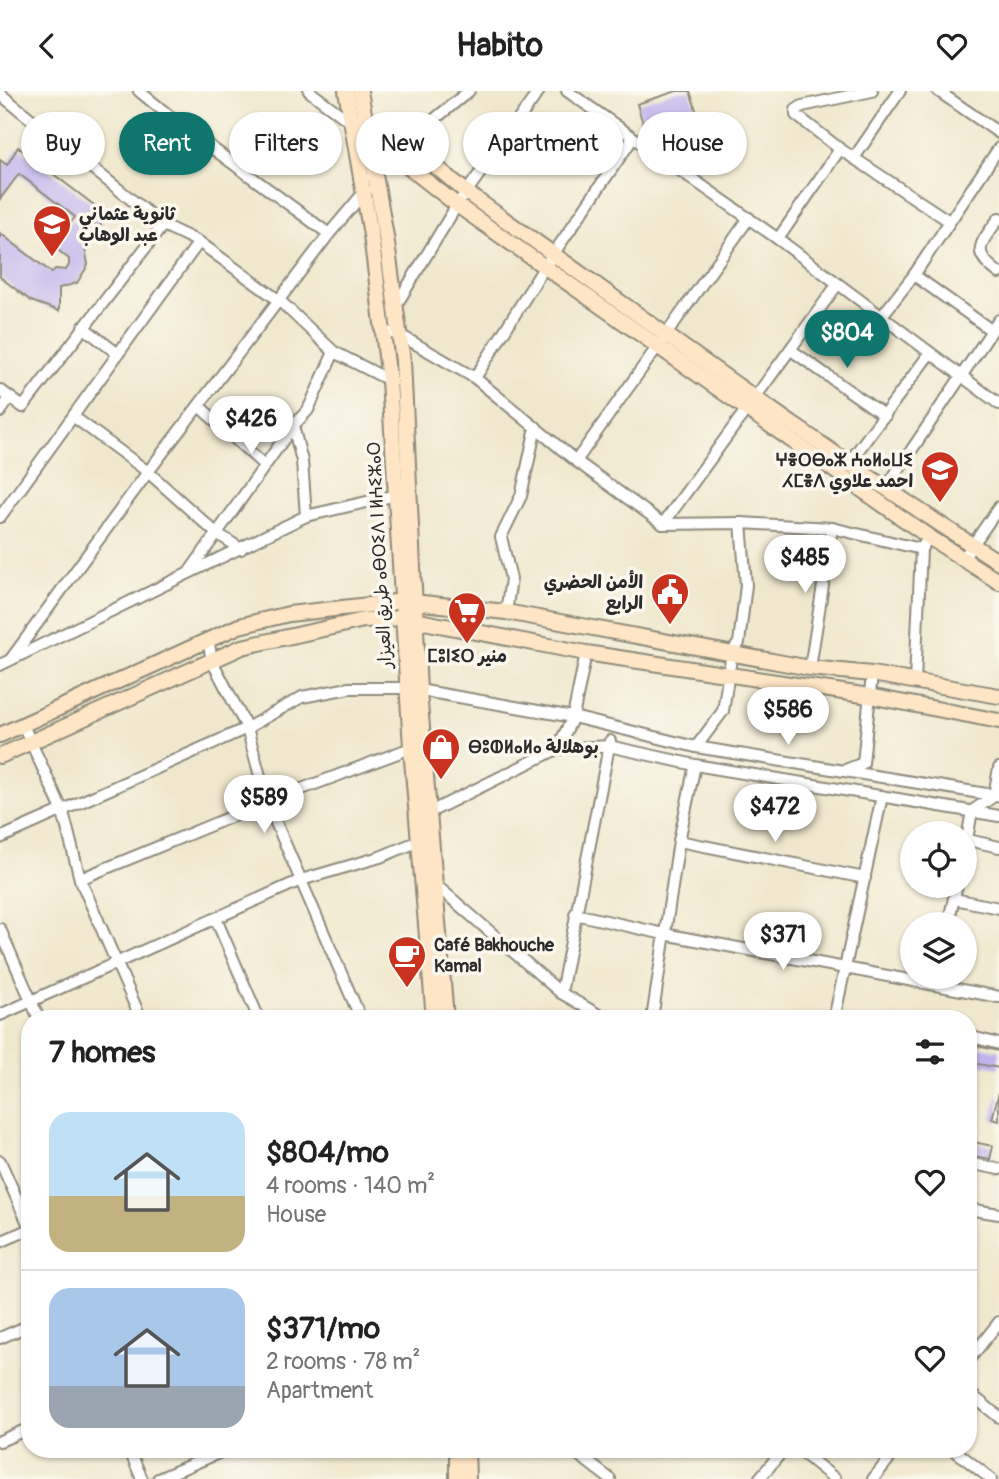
<!DOCTYPE html>
<html lang="en">
<head>
<meta charset="utf-8">
<style>
  :root { --surface:#fff; --page:#f6f6f6; --text:#222; --muted:#767676; --line:#e0e0e0; --accent:#0f766e }
  body { margin:0; font-family:Pangolin,"Playpen Sans Arabic","Noto Sans Tifinagh",sans-serif; background:var(--page); color:var(--text); height:100vh; display:flex; flex-direction:column; font-size:26px; white-space:nowrap }
  * { box-sizing:border-box; margin:0 }
  p { font-size:23px; color:var(--muted) }
  .icon { flex:none; width:38px; height:38px; fill:none; stroke:currentColor; stroke-width:2; stroke-linecap:round; stroke-linejoin:round }
  .map { position:relative; flex:1; overflow:hidden }
  .details { position:absolute; left:21px; top:919px; width:956px; height:448px; display:flex; flex-direction:column; background:var(--surface); border-radius:28px; box-shadow:0 2px 5px #0004 }
  .details>* { flex:none }
  .guide { position:absolute; left:21px; top:21px; width:957px; height:63px; display:flex; gap:14px }
  .controls { position:absolute; left:900px; top:730px; display:grid; gap:14px }
  .controls a { display:grid; place-items:center; width:77px; height:77px; border-radius:50%; background:var(--surface); box-shadow:0 2px 5px #0004; font-size:35px }
  .price { position:absolute; translate:-50% -60px; padding:0 16px; border-radius:24px; background:#fff; color:#222; font-size:23px; line-height:46px; filter:drop-shadow(0 2px 4px #0008) }
  .price::after { content:''; position:absolute; left:50%; top:42px; width:21px; height:16px; margin-left:-10px; background:inherit; clip-path:polygon(0 0,100% 0,50% 100%) }
  .price.current { background:var(--accent); color:#fff }
  ul { padding:0; list-style:none }
  li { display:flex; align-items:center; gap:21px; height:175px; padding:0 28px }
  li+li { border-top:2px solid var(--line) }
  li span { display:grid; place-items:center; flex:none; width:196px; height:140px; border-radius:21px; color:#555 }
  li>.icon { margin-inline-start:auto }
  span .icon { width:84px; height:84px; fill:#fffc; stroke-width:1 }
  li b { font-size:30px }
  h2 { display:flex; justify-content:space-between; align-items:center; height:84px; padding:0 28px; font-size:30px }
  .pill { padding:0 24px; border-radius:32px; background:var(--surface); box-shadow:0 2px 5px #0004; font-size:24px; line-height:63px }
  .pill.current { background:var(--accent); color:#fff }
  header { display:flex; justify-content:space-between; align-items:center; height:91px; padding:0 28px; background:var(--surface); font-size:32px; font-weight:800 }
  .map>svg:first-child { display:block }
</style>
</head>
<body>
<header><svg class="icon" aria-label="back" viewBox="0 0 24 24"><path d="M15 5l-7 7 7 7"/></svg>Habito<svg class="icon" aria-label="heart" viewBox="0 0 24 24"><path d="M12 20l-8-8c-3-5 5-10 8-4 3-6 11-1 8 4z"/></svg></header>
<div class="map">
<svg width="999" height="1388" viewBox="0 0 999 1388">
  <rect width="100%" height="100%" fill="#fbf7ec"/>
  <filter id="ink" filterUnits="userSpaceOnUse"><feTurbulence type="fractalNoise" baseFrequency=".0143" numOctaves="2"/><feDisplacementMap in="SourceGraphic" scale="14" xChannelSelector="R" yChannelSelector="G"/><feConvolveMatrix kernelMatrix="1 2 1 2 8 2 1 2 1" color-interpolation-filters="sRGB"/></filter>
  <filter id="wash" filterUnits="userSpaceOnUse"><feTurbulence type="fractalNoise" baseFrequency=".00686" numOctaves="4" result="noise"/><feDisplacementMap in="SourceGraphic" scale="28" xChannelSelector="R" yChannelSelector="G"/><feGaussianBlur stdDeviation="1.57" result="paint"/><feColorMatrix in="noise" values="0 0 0 0 0 0 0 0 0 0 0 0 0 0 0 0 0 1.4 0 .05"/><feComposite in="paint" operator="in"/></filter>
  <g filter="url(#wash)">
    <rect width="100%" height="100%" fill="#f0e8ce"/>
    <g id="blocks">
      <g fill="#bfb3ed">
        <path d="M677,0H690L702,38L660,51L655,36L645,39L637,13Z"/>
        <path d="M18,56L107,124L99,136L92,131L78,148L85,157L88,174L77,192L59,197V220L31,210L0,186V142L52,182L55,178L66,179L69,174V168L53,155L75,126L19,83L0,108V69L7,74Z"/>
        <path d="M968,953L999,960V977L968,971Z"/>
        <path d="M999,1001V1030L992,1028Z"/>
        <path d="M968,1050L993,1055L990,1068L968,1064Z"/>
      </g>
    </g>
  </g>
  <g filter="url(#ink)">
    <use href="#blocks" fill-opacity="0" stroke="#8e8a7c" stroke-width="2"/>
    <g fill="none" stroke-linecap="round" stroke-linejoin="round">
      <defs>
        <g id="street">
          <path d="M139,0L178,32L329,143"/>
          <path d="M309,0L349,30"/>
          <path d="M567,0L778,148L999,313"/>
          <path d="M872,0L802,15L796,19V24L840,58L949,130"/>
          <path d="M938,0L999,42"/>
          <path d="M0,3L163,134L199,151L281,211L334,261L389,289"/>
          <path d="M854,67L900,0"/>
          <path d="M372,85L392,63L469,0"/>
          <path d="M999,127C981,153 969,160 999,182"/>
          <path d="M778,148L840,58"/>
          <path d="M914,184L991,239"/>
          <path d="M395,216L457,114L539,0"/>
          <path d="M881,226L914,184L999,57"/>
          <path d="M83,236L118,263"/>
          <path d="M384,240L400,244L475,287L576,370L663,433L741,432L832,437L921,458"/>
          <path d="M791,259L885,325"/>
          <path d="M475,287L545,175L633,47"/>
          <path d="M0,299L23,316L163,134"/>
          <path d="M199,315L264,374"/>
          <path d="M0,321L10,307"/>
          <path d="M74,326L148,381L215,441L241,458"/>
          <path d="M293,335L302,370L306,425"/>
          <path d="M576,370L749,127"/>
          <path d="M848,373L930,262"/>
          <path d="M886,397L999,229"/>
          <path d="M0,426L199,151"/>
          <path d="M663,433L837,194"/>
          <path d="M963,468L999,416"/>
          <path d="M190,480L293,335L308,319L334,261"/>
          <path d="M506,521L511,488L501,446L521,405L536,336"/>
          <path d="M208,548L212,570L247,637L267,711L361,928"/>
          <path d="M11,568L148,381L329,143L366,99"/>
          <path d="M0,574L306,425L401,403"/>
          <path d="M810,577L832,437"/>
          <path d="M915,590L921,458L929,446"/>
          <path d="M23,634L63,721L80,788L141,928"/>
          <path d="M696,656L723,620L732,561L739,552L746,494L741,432"/>
          <path d="M557,658L573,626L586,562"/>
          <path d="M843,680L863,672L872,583"/>
          <path d="M428,722L557,658L609,655L695,674L999,725"/>
          <path d="M0,747L247,637L302,606L349,597H407L573,626L696,656L999,705"/>
          <path d="M968,749L999,756"/>
          <path d="M679,750L865,787"/>
          <path d="M964,765L972,720L994,705L999,677"/>
          <path d="M80,788L267,711L411,657"/>
          <path d="M431,795H437L561,902L606,928"/>
          <path d="M954,808L999,817"/>
          <path d="M575,823L664,843L999,906"/>
          <path d="M216,828L259,928"/>
          <path d="M948,833L957,794"/>
          <path d="M0,838L39,928"/>
          <path d="M561,902L610,650"/>
          <path d="M0,924L301,789L380,766L419,750"/>
          <path d="M652,928L679,750L695,674"/>
          <path d="M834,928L882,705"/>
          <path d="M968,945L999,953"/>
          <path d="M0,1070L30,1137"/>
          <path d="M968,1072L999,1078"/>
          <path d="M968,1118L999,1123"/>
          <path d="M0,1151L30,1138"/>
          <path d="M0,1247L30,1234"/>
          <path d="M968,1270L999,1231"/>
          <path d="M968,1301L999,1326"/>
          <path d="M0,1350L30,1337"/>
          <path d="M129,1358L142,1388"/>
          <path d="M571,1358L610,1388"/>
          <path d="M798,1358L835,1388"/>
          <path d="M953,1358L991,1388"/>
          <path d="M158,1388L228,1358"/>
          <path d="M759,1388L784,1358"/>
          <path d="M873,1388L897,1358"/>
        </g>
        <g id="secondary">
          <path d="M346,0L371,144L389,289L411,657L434,928"/>
          <path d="M360,0L386,145L403,270L419,600L446,928"/>
          <path d="M359,30C392,32 449,89 477,109C650,231 820,358 999,471"/>
          <path d="M362,46L392,63L457,114L929,446L999,491"/>
          <path d="M0,644L239,535L289,523L404,510L506,521L810,577L872,583L999,605"/>
          <path d="M0,665L242,556L364,529L403,527L586,562L869,605L999,630"/>
          <path d="M457,1358V1388"/>
          <path d="M467,1358L468,1388"/>
        </g>
      </defs>
      <use href="#street" stroke="#8e8a7c" stroke-width="14"/>
      <use href="#secondary" stroke="#8e8a7c" stroke-width="18"/>
      <use href="#street" stroke="#fff" stroke-width="10"/>
      <use href="#secondary" stroke="#fee5c5" stroke-width="14"/>
    </g>
  </g>
  <defs>
    <symbol id="school-pin" viewBox="-11 -11 22 30"><path d="M0 17L-7.5 6A9.5 9.5 0 1 1 7.5 6Z" fill="#c8321e" stroke="#fbf7ec"/><path d="M0-5L7-2L0 1L-7-2ZM-4 1L0 2.5L4 1V4Q0 6-4 4Z" fill="#fff"/></symbol>
    <symbol id="civic-pin" viewBox="-11 -11 22 30"><path d="M0 17L-7.5 6A9.5 9.5 0 1 1 7.5 6Z" fill="#c8321e" stroke="#fbf7ec"/><path d="M-.6-6.5H3V-4.5H.6V-3L4-1V1h2V6H-6V1h2V-1L-.6-3ZM-1.2 2.5V6h2.4V2.5Z" fill="#fff"/></symbol>
    <symbol id="supermarket-pin" viewBox="-11 -11 22 30"><path d="M0 17L-7.5 6A9.5 9.5 0 1 1 7.5 6Z" fill="#c8321e" stroke="#fbf7ec"/><path d="M-6-5.5h2.5l.6 2H6L4.5 2H-2.5L-4.4-4H-6ZM-1.5 3.2a1.3 1.3 0 1 0 .1 0ZM3 3.2a1.3 1.3 0 1 0 .1 0Z" fill="#fff"/></symbol>
    <symbol id="shop-pin" viewBox="-11 -11 22 30"><path d="M0 17L-7.5 6A9.5 9.5 0 1 1 7.5 6Z" fill="#c8321e" stroke="#fbf7ec"/><path d="M-5-2.5h2.3a2.7 3.5 0 0 1 5.4 0H5L5.5 6h-11ZM-1.5-2.5h3a1.5 2.3 0 0 0-3 0Z" fill="#fff"/></symbol>
    <symbol id="cafe-pin" viewBox="-11 -11 22 30"><path d="M0 17L-7.5 6A9.5 9.5 0 1 1 7.5 6Z" fill="#c8321e" stroke="#fbf7ec"/><path d="M-5.5-4.5H6V0H3Q3 3.5 0 3.5H-2.5Q-5.5 3.5-5.5 0ZM3-3.2v2h1.7v-2ZM-6 4.5H4V6H-6Z" fill="#fff"/></symbol>
  </defs>
  <g fill-rule="evenodd">
    <use href="#school-pin" x="30" y="111" width="44" height="60"/>
    <use href="#school-pin" x="918" y="357" width="44" height="60"/>
    <use href="#civic-pin" x="648" y="479" width="44" height="60"/>
    <use href="#supermarket-pin" x="445" y="498" width="44" height="60"/>
    <use href="#shop-pin" x="419" y="634" width="44" height="60"/>
    <use href="#cafe-pin" x="385" y="842" width="44" height="60"/>
  </g>
  <g text-anchor="middle" dominant-baseline="central" stroke-width="7" stroke-linejoin="round" paint-order="stroke">
    <g font-size="18" font-weight="bold" fill="#2b2b2b" stroke="#fbf7ec" text-anchor="start">
      <text x="79" y="123">ثانوية عثماني<tspan x="79" dy="21">عبد الوهاب</tspan></text>
      <text x="913" y="369" text-anchor="end">ⵖⴻⵔⴱⴰⵣ ⵄⴰⵍⴰⵡⵉ<tspan x="913" dy="21">ⵃⵎⴻⴷ احمد علاوي</tspan></text>
      <text x="643" y="491" text-anchor="end">الأمن الحضري<tspan x="643" dy="21">الرابع</tspan></text>
      <text x="467" y="565" text-anchor="middle">ⵎⵓⵏⵉⵔ منير</text>
      <text x="468" y="656">ⴱⵓⵀⵍⴰⵍⴰ بوهلالة</text>
      <text x="434" y="854">Café Bakhouche<tspan x="434" dy="21">Kamal</tspan></text>
    </g>
    <g font-size="18" fill="#2b2b2b" stroke="#fbf7ec">
      <text transform="translate(380 464) rotate(-93)">طريق العيزار ⴰⴱⵔⵉⴷ ⵏ ⵍⵄⵉⵣⴰⵔ</text>
    </g>
  </g>
</svg>
<div class="controls">
<a><svg class="icon" aria-label="locate" viewBox="0 0 24 24"><circle cx="12" cy="12" r="6"/><path d="M12 2v4M12 18v4M2 12h4M18 12h4"/></svg></a>
<a><svg class="icon" aria-label="layers" viewBox="0 0 24 24"><path d="M12 4l9 5-9 5-9-5zM3 14l9 5 9-5"/></svg></a>
</div>
<b class="price current" style="left:847px;top:279px">$804</b>
<b class="price" style="left:251px;top:365px">$426</b>
<b class="price" style="left:805px;top:504px">$485</b>
<b class="price" style="left:788px;top:656px">$586</b>
<b class="price" style="left:264px;top:744px">$589</b>
<b class="price" style="left:775px;top:753px">$472</b>
<b class="price" style="left:783px;top:881px">$371</b>
<div class="guide">
<a class="pill">Buy</a>
<a class="pill current">Rent</a>
<a class="pill">Filters</a>
<a class="pill">New</a>
<a class="pill">Apartment</a>
<a class="pill">House</a>
</div>
<section class="details">
<h2>7 homes<svg class="icon" aria-label="filters" viewBox="0 0 24 24"><path d="M4 7h16M4 17h16"/><circle cx="9" cy="7" r="2"/><circle cx="15" cy="17" r="2"/></svg></h2>
<ul>
<li><span style="background:linear-gradient(#bfe0f5 60%,#c2b280 0)"><svg class="icon" aria-label="home" viewBox="0 0 24 24"><path d="M3 11l9-7 9 7M6 9v11h12V9"/></svg></span><div><b>$804/mo</b><p>4 rooms · 140 m²</p><p>House</p></div><svg class="icon" aria-label="heart" viewBox="0 0 24 24"><path d="M12 20l-8-8c-3-5 5-10 8-4 3-6 11-1 8 4z"/></svg></li>
<li><span style="background:linear-gradient(#a9c7e8 70%,#9aa5b1 0)"><svg class="icon" aria-label="home" viewBox="0 0 24 24"><path d="M3 11l9-7 9 7M6 9v11h12V9"/></svg></span><div><b>$371/mo</b><p>2 rooms · 78 m²</p><p>Apartment</p></div><svg class="icon" aria-label="heart" viewBox="0 0 24 24"><path d="M12 20l-8-8c-3-5 5-10 8-4 3-6 11-1 8 4z"/></svg></li>
</ul>
</section>
</div>
</body>
</html>
